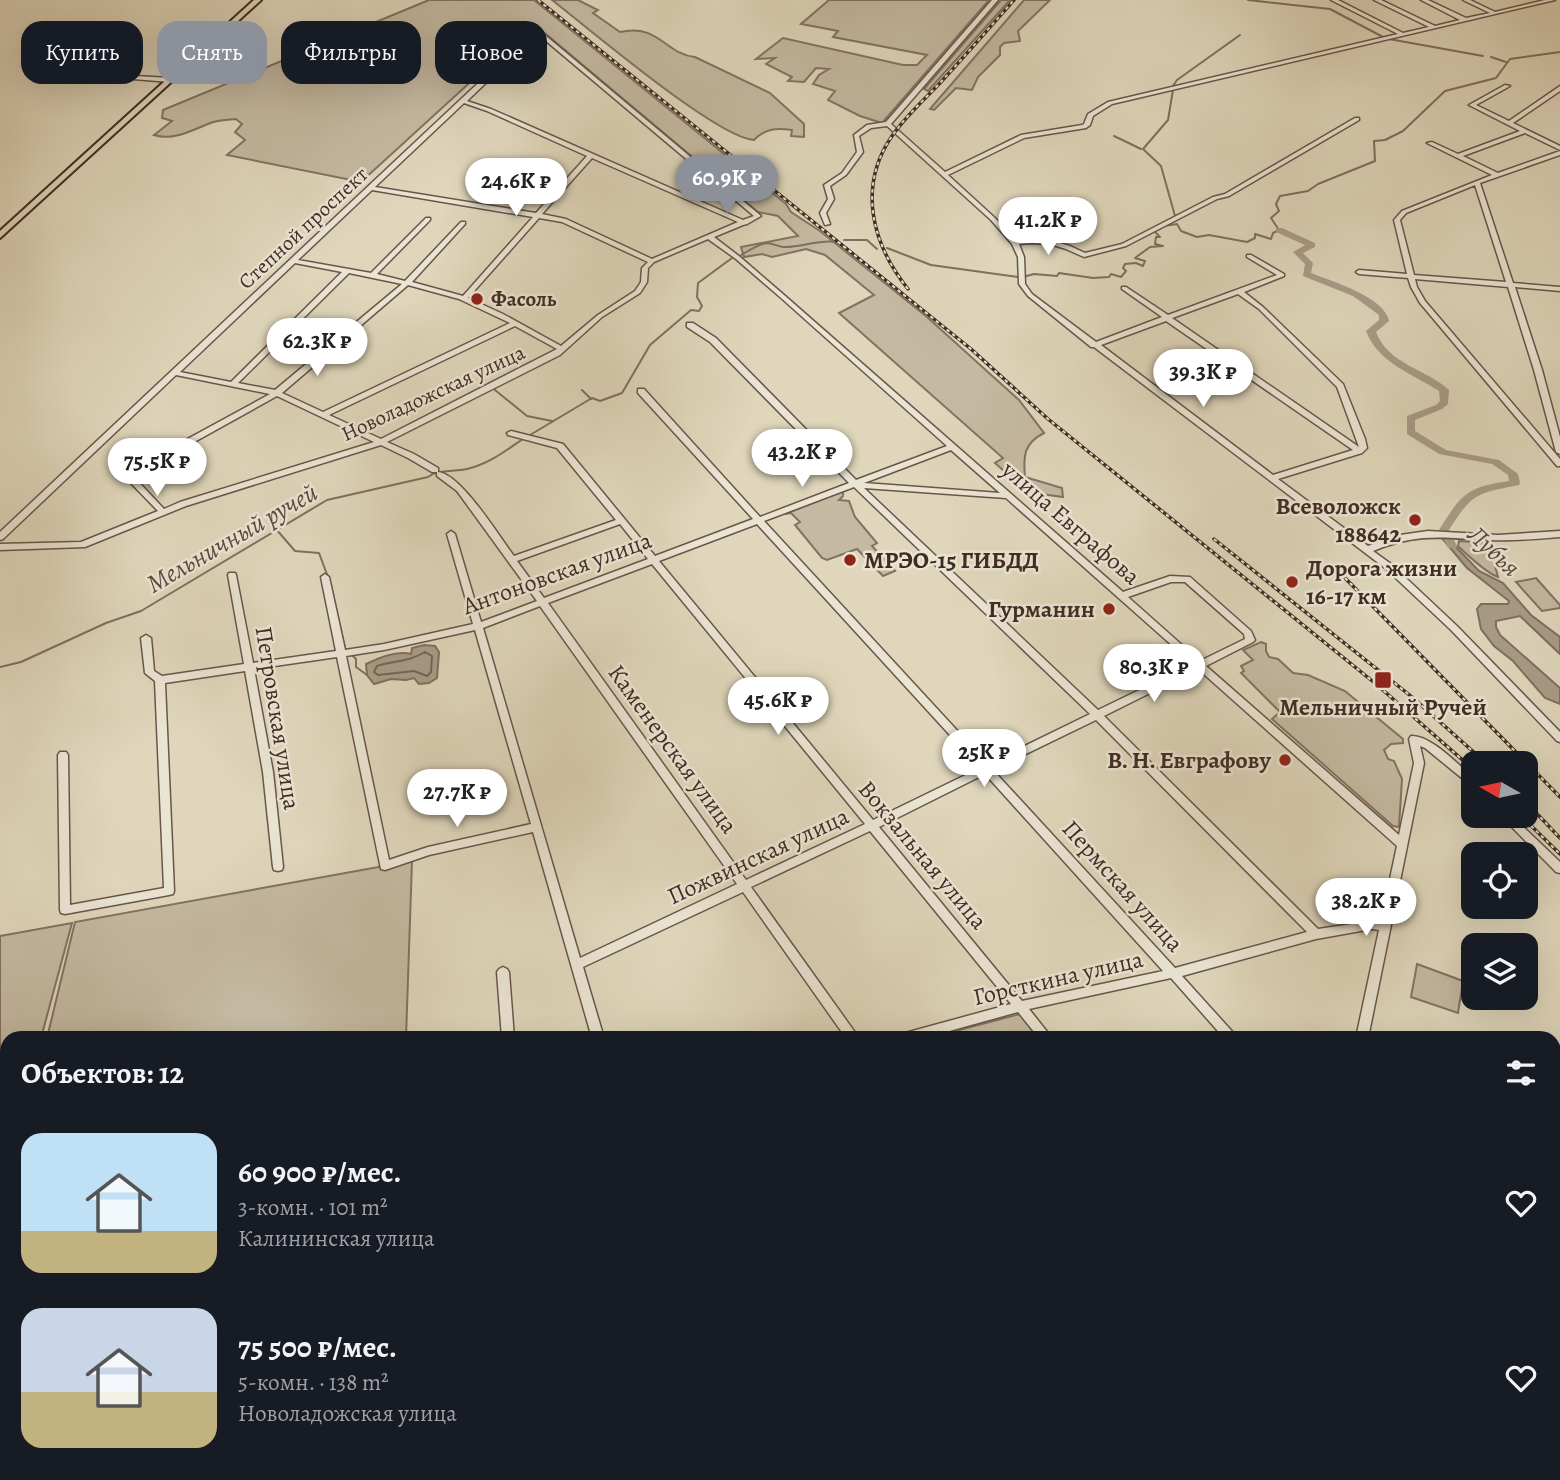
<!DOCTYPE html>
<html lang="ru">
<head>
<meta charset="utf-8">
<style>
  :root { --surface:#171b24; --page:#20242c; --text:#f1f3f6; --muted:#9ea1a6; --accent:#8c9099 }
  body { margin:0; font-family:Alegreya,serif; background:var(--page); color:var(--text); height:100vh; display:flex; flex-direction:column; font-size:26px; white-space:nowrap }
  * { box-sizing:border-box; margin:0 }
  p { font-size:23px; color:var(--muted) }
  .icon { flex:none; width:38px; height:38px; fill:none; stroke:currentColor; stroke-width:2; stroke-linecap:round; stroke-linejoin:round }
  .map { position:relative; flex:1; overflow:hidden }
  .panel { position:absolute; left:0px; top:1031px; width:1561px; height:450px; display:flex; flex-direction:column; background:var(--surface); border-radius:21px 21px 0 0; box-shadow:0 7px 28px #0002 }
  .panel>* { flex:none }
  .hud { position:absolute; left:21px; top:21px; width:700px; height:63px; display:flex; gap:14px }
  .needle { width:46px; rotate:279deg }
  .tools { position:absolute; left:1461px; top:751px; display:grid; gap:14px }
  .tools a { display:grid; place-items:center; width:77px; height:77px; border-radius:14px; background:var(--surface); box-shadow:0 7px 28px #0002; font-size:35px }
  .price { position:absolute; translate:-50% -60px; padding:0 16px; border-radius:24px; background:#fff; color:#222; font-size:23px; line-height:46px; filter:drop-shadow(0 2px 4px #0008) }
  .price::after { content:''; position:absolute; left:50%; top:42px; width:21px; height:16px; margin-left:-10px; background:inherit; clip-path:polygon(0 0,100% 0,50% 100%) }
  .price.on { background:var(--accent); color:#fff }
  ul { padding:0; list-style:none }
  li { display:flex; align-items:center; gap:21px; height:175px; padding:0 21px }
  li span { display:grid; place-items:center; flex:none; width:196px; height:140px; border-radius:21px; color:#555 }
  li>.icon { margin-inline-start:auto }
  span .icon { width:84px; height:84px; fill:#fffc; stroke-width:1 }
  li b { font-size:30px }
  h2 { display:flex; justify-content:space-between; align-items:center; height:84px; padding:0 21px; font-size:30px }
  .pill { padding:0 24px; border-radius:21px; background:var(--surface); box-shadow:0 7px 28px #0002; font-size:24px; line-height:63px }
  .pill.on { background:var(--accent); color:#fff }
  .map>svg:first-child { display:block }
</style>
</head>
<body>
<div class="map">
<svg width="1560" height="1480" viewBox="0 0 1560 1480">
  <rect width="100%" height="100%" fill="#dfd6bb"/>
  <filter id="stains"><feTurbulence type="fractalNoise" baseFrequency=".00286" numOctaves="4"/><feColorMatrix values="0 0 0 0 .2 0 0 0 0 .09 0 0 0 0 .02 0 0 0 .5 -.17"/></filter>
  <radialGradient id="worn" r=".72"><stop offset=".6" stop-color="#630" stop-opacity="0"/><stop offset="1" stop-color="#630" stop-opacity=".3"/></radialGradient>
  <g fill="#c4b9a1" stroke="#827262" stroke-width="2">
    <path d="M429,0H534L786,204L791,212L820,231L927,317L1019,400L1044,433C1024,443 1023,456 1025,477L1062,488L1063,497L1027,492L995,463L1003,458L839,313L874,295L825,255L806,249L772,257L762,254L744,257L741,247L798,236L778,216L758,212L534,24L361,182L227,155L245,140L235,132L242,124L236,119C227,120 216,120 208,124C190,131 173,141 154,135L172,121L162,118L163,110Z"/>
    <path d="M552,0H578L598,10L593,13L620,32C659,23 666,55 695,57L770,93L804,124V137L791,136L792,130C776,128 766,128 754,140C717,138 588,28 552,0Z"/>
    <path d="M829,0H989L882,123L860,116L828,100L835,91L813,84L819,75L829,69L816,68L804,82L788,81L792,77L766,64L775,58L756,59L783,38L903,65H917L927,55L833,37L838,31L801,24Z"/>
    <path d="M1001,0H1010L928,91L924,89Z"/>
    <path d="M1024,0H1050L1018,31L1020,41L1004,43L1000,47V55L978,77L972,90L956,88L934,110L930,109Z"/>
    <path d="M843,491V496L839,500L849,501L855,517L877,543L872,546L895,571L883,576L857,549L827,560L822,558L795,525L800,522L791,513L785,514Z"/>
    <path d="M1459,541L1489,543L1500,562L1495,566L1498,577C1488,574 1466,554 1458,546Z"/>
    <path d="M1536,578L1560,605V608L1542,611L1516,582Z"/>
    <path d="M1261,642L1266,644V651L1269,657L1278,659L1293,673L1308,675L1345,691L1403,739V743L1391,744L1384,750L1388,759L1394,761L1402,779L1399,827L1393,826L1272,719L1280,712L1241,673L1244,671L1241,666L1253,660L1243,650Z"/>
    <path d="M412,861L406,1038H47L75,922Z"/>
    <path d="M72,923L41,1038H7V1164L0,1190V936Z"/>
    <path d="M1417,964L1463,981L1458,1013L1411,997Z"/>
    <path d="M1020,1014L1039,1038H929Z"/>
    <path d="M1554,1131L1560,1132V1294L1554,1292Z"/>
    <path d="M0,1240L7,1255V1347L0,1384Z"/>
    <path d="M7,1368V1474H301L300,1480H0V1400Z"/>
    <path d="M851,1474H1016L1013,1480H850Z"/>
  </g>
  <g fill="#a99c88" stroke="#7f6f60" stroke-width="2">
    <path d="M1441,537L1451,538L1455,546L1479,571L1503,583L1531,615L1560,637V654L1520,616L1496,621V627L1500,635L1560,688V704L1545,698L1513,661L1494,646L1481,629L1477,609L1481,604H1508L1509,601L1467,568Z"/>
    <path d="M424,645L435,646L439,652L437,678L429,683L419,684L414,678L406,680L391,679L374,684L367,675L366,664C380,657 397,650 411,654L412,648Z"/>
  </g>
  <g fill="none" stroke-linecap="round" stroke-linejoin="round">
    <path stroke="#756456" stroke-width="2" d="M425,652L432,656L431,672L427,676L414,671L378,675L374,672L377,666C394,661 411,661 425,652Z"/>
    <g stroke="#7f6f60" stroke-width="2">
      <path d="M1248,0L1330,9L1383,37"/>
      <path d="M1389,39L1483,56"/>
      <path d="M1491,57L1506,62"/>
      <path d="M1173,86L1177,80L1240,35"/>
      <path d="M1173,90L1168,120L1143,149L1161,166L1175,216"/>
      <path d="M1114,136L1141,149"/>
      <path d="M1164,226L1177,224L1181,231L1197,237L1209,235L1247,242L1255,238V234L1271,239L1273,233L1279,230L1271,218L1279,211L1276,204L1280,196L1308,191L1318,184L1375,161L1374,141L1385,140L1403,131L1445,91L1496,78L1510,59L1560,52"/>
      <path d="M844,240H867L877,249"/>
      <path d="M887,248L931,265L1018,277"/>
      <path d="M741,255C748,251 759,244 766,243C772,243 777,246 783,247C801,248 818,239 837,242"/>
      <path d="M1023,277L1034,274L1057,276L1059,273L1093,278L1109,277L1111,274L1121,277L1126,271L1123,268L1125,264L1136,263L1143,266L1145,261L1135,258L1150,247L1163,246L1155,244L1156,237H1160L1155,232"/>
      <path d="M495,390L527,416L552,421"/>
      <path d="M582,390L591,399"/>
      <path d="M530,435L592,398L600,401L622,393L650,345L691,310L699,311L702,306L697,297L698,283L732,258"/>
      <path d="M276,529L295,551L319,553L328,577"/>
      <path d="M331,585L345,648"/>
      <path d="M352,655L356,659V667L367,675"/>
      <path d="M0,667L21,662L106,623L141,611L327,500L428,477C438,469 454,472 467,469C489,464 505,451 523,439"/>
    </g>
    <path fill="#a99c88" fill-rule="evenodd" d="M1276,228H1282L1315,243V247L1303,253L1313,263L1311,273C1331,281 1385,297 1389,321L1376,332C1388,364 1426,369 1449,390L1448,404L1442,409L1415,420V431L1446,450L1499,460L1518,474L1520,483L1519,485C1476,494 1473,492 1449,530L1457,546L1456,548H1448L1439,530C1461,495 1466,487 1509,481L1508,475L1492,464L1439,454L1407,434V416L1436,405L1440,401L1439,391C1413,374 1378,363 1366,331L1379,320V315L1353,296L1303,276L1305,264L1293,252L1305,245L1276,232Z"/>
    <defs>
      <g id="minor">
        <path d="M992,0H998L891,124L945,172L1021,135L1082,125L1084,124L1088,114L1108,102L1398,34L1331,0H1338L1403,33L1429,27L1374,0H1381L1435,26L1460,20L1421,0H1428L1466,18L1490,13L1463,0H1470L1495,12L1545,0H1555L1112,104L1093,116L1090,125L1086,128L1024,138L948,175L995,218L1017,241L1032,239L1050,240L1070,246L1085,253L1122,244L1213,197L1225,194L1355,118H1359V120L1229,196L1217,199L1126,246L1084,257L1066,249L1050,244L1032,243L1019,244L1024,257L1025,284L1032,294L1096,342L1162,317L1122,289V287H1126L1168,315L1277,275L1247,257V255H1251L1284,274V276L1244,292L1263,307L1343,384L1365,439L1367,448L1362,453L1278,479L1368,546L1400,535L1428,531L1498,535L1560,531V537C1537,539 1513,541 1490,540C1443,538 1419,532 1373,551L1391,564L1457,626L1560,732V742L1557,741L1451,630L1385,568L1094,347H1091L1028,296L1019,284L1018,257L1012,244L991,220L887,126L871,128L859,136L863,152L846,175L830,186L834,199L826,213L830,224L825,225L820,213L828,199L824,185L842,173L857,152L854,135L867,125L886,122ZM1238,294L1259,309L1337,387L1359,447L1172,318ZM1166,321L1353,450L1273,475L1101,345Z"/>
        <path d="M540,31L761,216L747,224L743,225L714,237L740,257L784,295L1123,592L1170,576L1190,577L1251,631L1255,640L1253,642L1206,666L1399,835L1414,763L1409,739L1411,736C1431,735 1458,765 1474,778V788L1425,748L1420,746L1424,763L1368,1038H1356L1379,930L1372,929L1316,939L1182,976L1238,1038H1224L1171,978L1029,1009L1052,1038H1039L1018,1012L924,1038H899L901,1034L905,1033L1011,1004L870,831L751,887L859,1038H846L743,892L583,967L604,1038H592L533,832L429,855L385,870L381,869L337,657L254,669L273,772L283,867L282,870L278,871L274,870L273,867L263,772L245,671L165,683L174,891L173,894L169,895L65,914L61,913L60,910L58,755L60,752H66L68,755L70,905L164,888L155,681L145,673L141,638L146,635L151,638L154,671L162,676L244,664L228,575L229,573H235L236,575L253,663L336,651L321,577L325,574L329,577L345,650L384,644L473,624L447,534L451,531L455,534L481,622L537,601L457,491L437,476V472C460,472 500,538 514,556L616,520L557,448L508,435L507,433L511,431L563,444L655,556L753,519L638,393V389H644L760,517L849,483L710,342L687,327V323H693L716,338L856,480L947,446L780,297L736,259L708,239L654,262L648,268L647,282L640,293L602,317L560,355L387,442L414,454L438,468V472H432L408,458L381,445L186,506L85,547L0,550V544L81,542L158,511L125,477V473L270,394L176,375L3,539L0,540V532L460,100L532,33ZM536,35H539L754,216L743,220L491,109L467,101ZM464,103L487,111L587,156L536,213L375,187ZM592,158L738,222L652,259L566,219L542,214ZM372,190L533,217L463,296L412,282L465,224V222H461L405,281L377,274L430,220V218H426L371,273L298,260ZM539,218L562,222L648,262L642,268L641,282L635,291L598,315L561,346L503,314L468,298ZM295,263L342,272L231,382L180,372ZM349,273L402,284L275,390L238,383ZM408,285L459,299L510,323L323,412L282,393ZM515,326L557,349L381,439L329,415ZM277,396L374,442L180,502L164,509L133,476ZM951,450L1000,493L864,483ZM854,487L1090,714L988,764L764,521ZM864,488L1006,498L1193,664L1098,710ZM620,524L648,559L544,598L517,561ZM757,524L980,768L873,820L659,561ZM652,564L865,824L746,880L548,603ZM1171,582H1185L1244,634L1245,639L1200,661L1128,597ZM540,606L737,884L580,958L483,628ZM475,630L531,824L428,847L389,860L346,656L384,650ZM1198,669L1397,846L1381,921H1372L1318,929L1104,716ZM1096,720L1307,932L1175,968L993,770ZM985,774L1163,971L1022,1001L879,827Z"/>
        <path d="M135,76L170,78L173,80L170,82L133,79V77Z"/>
        <path d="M1505,85L1510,86L1476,105L1509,121L1560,86V91L1513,123L1560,146V150L1525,133L1463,156L1498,173L1560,151V155L1480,183L1513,283L1560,287V291L1515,287L1542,370L1560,437V454L1556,452L1534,370L1508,287L1415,279L1417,287L1425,301L1560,459V466H1557L1420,303L1411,287L1408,278L1359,274L1356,272L1359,270L1407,274L1394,220L1395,219L1402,211L1492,175L1427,143L1432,142L1458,154L1520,131L1469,105ZM1475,185L1506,282L1414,275L1400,220L1406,213Z"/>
        <path d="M1501,816H1512L1560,862V873L1556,872Z"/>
        <path d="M503,967L507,969L509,972L514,1038H502L497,972L499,969Z"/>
        <path d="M1554,1118L1560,1120V1132L1554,1130Z"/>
        <path d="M1554,1290L1560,1292V1306L1554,1304Z"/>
        <path d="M136,1474H152L149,1480H133Z"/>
        <path d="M422,1474H436L435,1480H421Z"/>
        <path d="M703,1474H722L718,1480H699Z"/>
        <path d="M776,1474H793L797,1480H779Z"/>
        <path d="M1018,1474H1033L1030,1480H1015Z"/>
        <path d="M1261,1474H1275L1273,1480H1259Z"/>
        <path d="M1481,1474H1495L1494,1480H1480Z"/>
      </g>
      <path id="major" d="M254,0H261L0,238V231Z"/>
    </defs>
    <use href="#minor" stroke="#68564a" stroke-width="3"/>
    <use href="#major" stroke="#412c24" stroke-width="4"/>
    <use href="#minor" fill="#eae4d3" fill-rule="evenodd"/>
    <use href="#major" fill="#dfd6bb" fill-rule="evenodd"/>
    <defs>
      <g id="rail">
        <path d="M538,0L971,349L1048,419L1376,684L1474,770"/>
        <path d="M908,289C872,244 857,187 892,136C905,117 923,101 939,84C964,57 989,28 1014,0"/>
        <path d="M1214,539L1412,697L1486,763"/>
        <path d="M1345,578L1560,797"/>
        <path d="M1526,802L1560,838"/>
        <path d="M1521,816L1560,854"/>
      </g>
    </defs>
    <use href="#rail" stroke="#412c24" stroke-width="3.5"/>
    <use href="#rail" stroke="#eae4d3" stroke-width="2" stroke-dasharray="3.5" stroke-linecap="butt"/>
  </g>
  <g fill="#8f2418" stroke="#eae4d3" stroke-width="2.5">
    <circle cx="477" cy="299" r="7"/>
    <circle cx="1415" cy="520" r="7"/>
    <circle cx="850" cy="560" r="7"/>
    <circle cx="1292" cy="582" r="7"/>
    <circle cx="1109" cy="609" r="7"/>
    <rect x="1374" y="671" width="18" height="18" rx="3.5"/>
    <circle cx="1285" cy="760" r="7"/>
  </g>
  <g text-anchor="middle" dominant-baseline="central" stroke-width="5" stroke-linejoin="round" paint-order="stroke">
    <g font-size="21" fill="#412c24" stroke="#eae4d3">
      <text transform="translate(303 228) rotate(-43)">Степной проспект</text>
      <text transform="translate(433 393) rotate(-25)">Новоладожская улица</text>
    </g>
    <g font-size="21" font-weight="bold" fill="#412c24" stroke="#eae4d3" text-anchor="start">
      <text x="491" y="299">Фасоль</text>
    </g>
    <g font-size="24" font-weight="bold" fill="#412c24" stroke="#eae4d3" text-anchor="end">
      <text x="1401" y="506">Всеволожск<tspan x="1401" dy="28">188642</tspan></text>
      <text x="864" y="560" text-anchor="start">МРЭО-15 ГИБДД</text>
      <text x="1306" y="568" text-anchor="start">Дорога жизни<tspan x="1306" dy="28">16-17 км</tspan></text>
      <text x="1095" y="609">Гурманин</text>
      <text x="1383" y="707" text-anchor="middle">Мельничный Ручей</text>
      <text x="1271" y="760">В. Н. Евграфову</text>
    </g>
    <g font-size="24" fill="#412c24" stroke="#eae4d3">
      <text transform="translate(1071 523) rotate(41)">улица Евграфова</text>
      <text transform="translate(557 573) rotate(-20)">Антоновская улица</text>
      <text transform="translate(278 718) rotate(81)">Петровская улица</text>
      <text transform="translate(673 749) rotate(54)">Каменерская улица</text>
      <text transform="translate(923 855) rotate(50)">Вокзальная улица</text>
      <text transform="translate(758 856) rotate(-25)">Пожвинская улица</text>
      <text transform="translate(1123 886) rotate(48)">Пермская улица</text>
      <text transform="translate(1058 978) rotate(-13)">Горсткина улица</text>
    </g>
    <g font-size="26" font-style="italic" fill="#5b483d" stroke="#eae4d3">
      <text transform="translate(232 538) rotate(-30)">Мельничный ручей</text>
      <text transform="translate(1494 551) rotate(43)">Лубья</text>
    </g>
  </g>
  <rect width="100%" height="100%" filter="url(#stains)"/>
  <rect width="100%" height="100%" fill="url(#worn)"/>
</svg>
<div class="tools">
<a><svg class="needle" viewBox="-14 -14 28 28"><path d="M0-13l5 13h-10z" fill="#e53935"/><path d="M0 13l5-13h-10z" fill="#9ea1a6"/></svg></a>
<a><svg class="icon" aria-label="locate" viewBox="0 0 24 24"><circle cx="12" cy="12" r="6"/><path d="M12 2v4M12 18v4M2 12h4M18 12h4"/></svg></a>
<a><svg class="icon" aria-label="layers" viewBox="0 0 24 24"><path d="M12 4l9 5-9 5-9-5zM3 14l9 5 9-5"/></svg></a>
</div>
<b class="price on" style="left:727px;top:215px">60.9K ₽</b>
<b class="price" style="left:516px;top:218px">24.6K ₽</b>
<b class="price" style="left:1048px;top:257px">41.2K ₽</b>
<b class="price" style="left:317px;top:378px">62.3K ₽</b>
<b class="price" style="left:1203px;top:409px">39.3K ₽</b>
<b class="price" style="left:802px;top:489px">43.2K ₽</b>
<b class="price" style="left:157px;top:498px">75.5K ₽</b>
<b class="price" style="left:1154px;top:704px">80.3K ₽</b>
<b class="price" style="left:778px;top:737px">45.6K ₽</b>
<b class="price" style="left:984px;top:789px">25K ₽</b>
<b class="price" style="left:457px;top:829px">27.7K ₽</b>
<b class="price" style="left:1366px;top:938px">38.2K ₽</b>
<div class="hud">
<a class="pill">Купить</a>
<a class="pill on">Снять</a>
<a class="pill">Фильтры</a>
<a class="pill">Новое</a>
</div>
<section class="panel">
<h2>Объектов: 12<svg class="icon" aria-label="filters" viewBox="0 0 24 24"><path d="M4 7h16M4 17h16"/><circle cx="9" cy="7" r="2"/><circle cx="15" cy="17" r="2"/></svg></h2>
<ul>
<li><span style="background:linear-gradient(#bfe0f5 70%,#c2b280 0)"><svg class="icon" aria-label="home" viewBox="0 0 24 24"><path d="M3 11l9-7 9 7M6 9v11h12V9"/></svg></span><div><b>60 900 ₽/мес.</b><p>3-комн. · 101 m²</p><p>Калининская улица</p></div><svg class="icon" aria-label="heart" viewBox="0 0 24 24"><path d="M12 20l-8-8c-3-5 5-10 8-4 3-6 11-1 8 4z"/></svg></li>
<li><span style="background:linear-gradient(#c9d6e8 60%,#c2b280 0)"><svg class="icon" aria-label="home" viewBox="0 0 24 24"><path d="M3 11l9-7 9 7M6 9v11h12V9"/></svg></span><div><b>75 500 ₽/мес.</b><p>5-комн. · 138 m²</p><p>Новоладожская улица</p></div><svg class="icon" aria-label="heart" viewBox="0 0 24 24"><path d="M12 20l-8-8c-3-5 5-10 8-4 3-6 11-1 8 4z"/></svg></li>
</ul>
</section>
</div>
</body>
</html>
